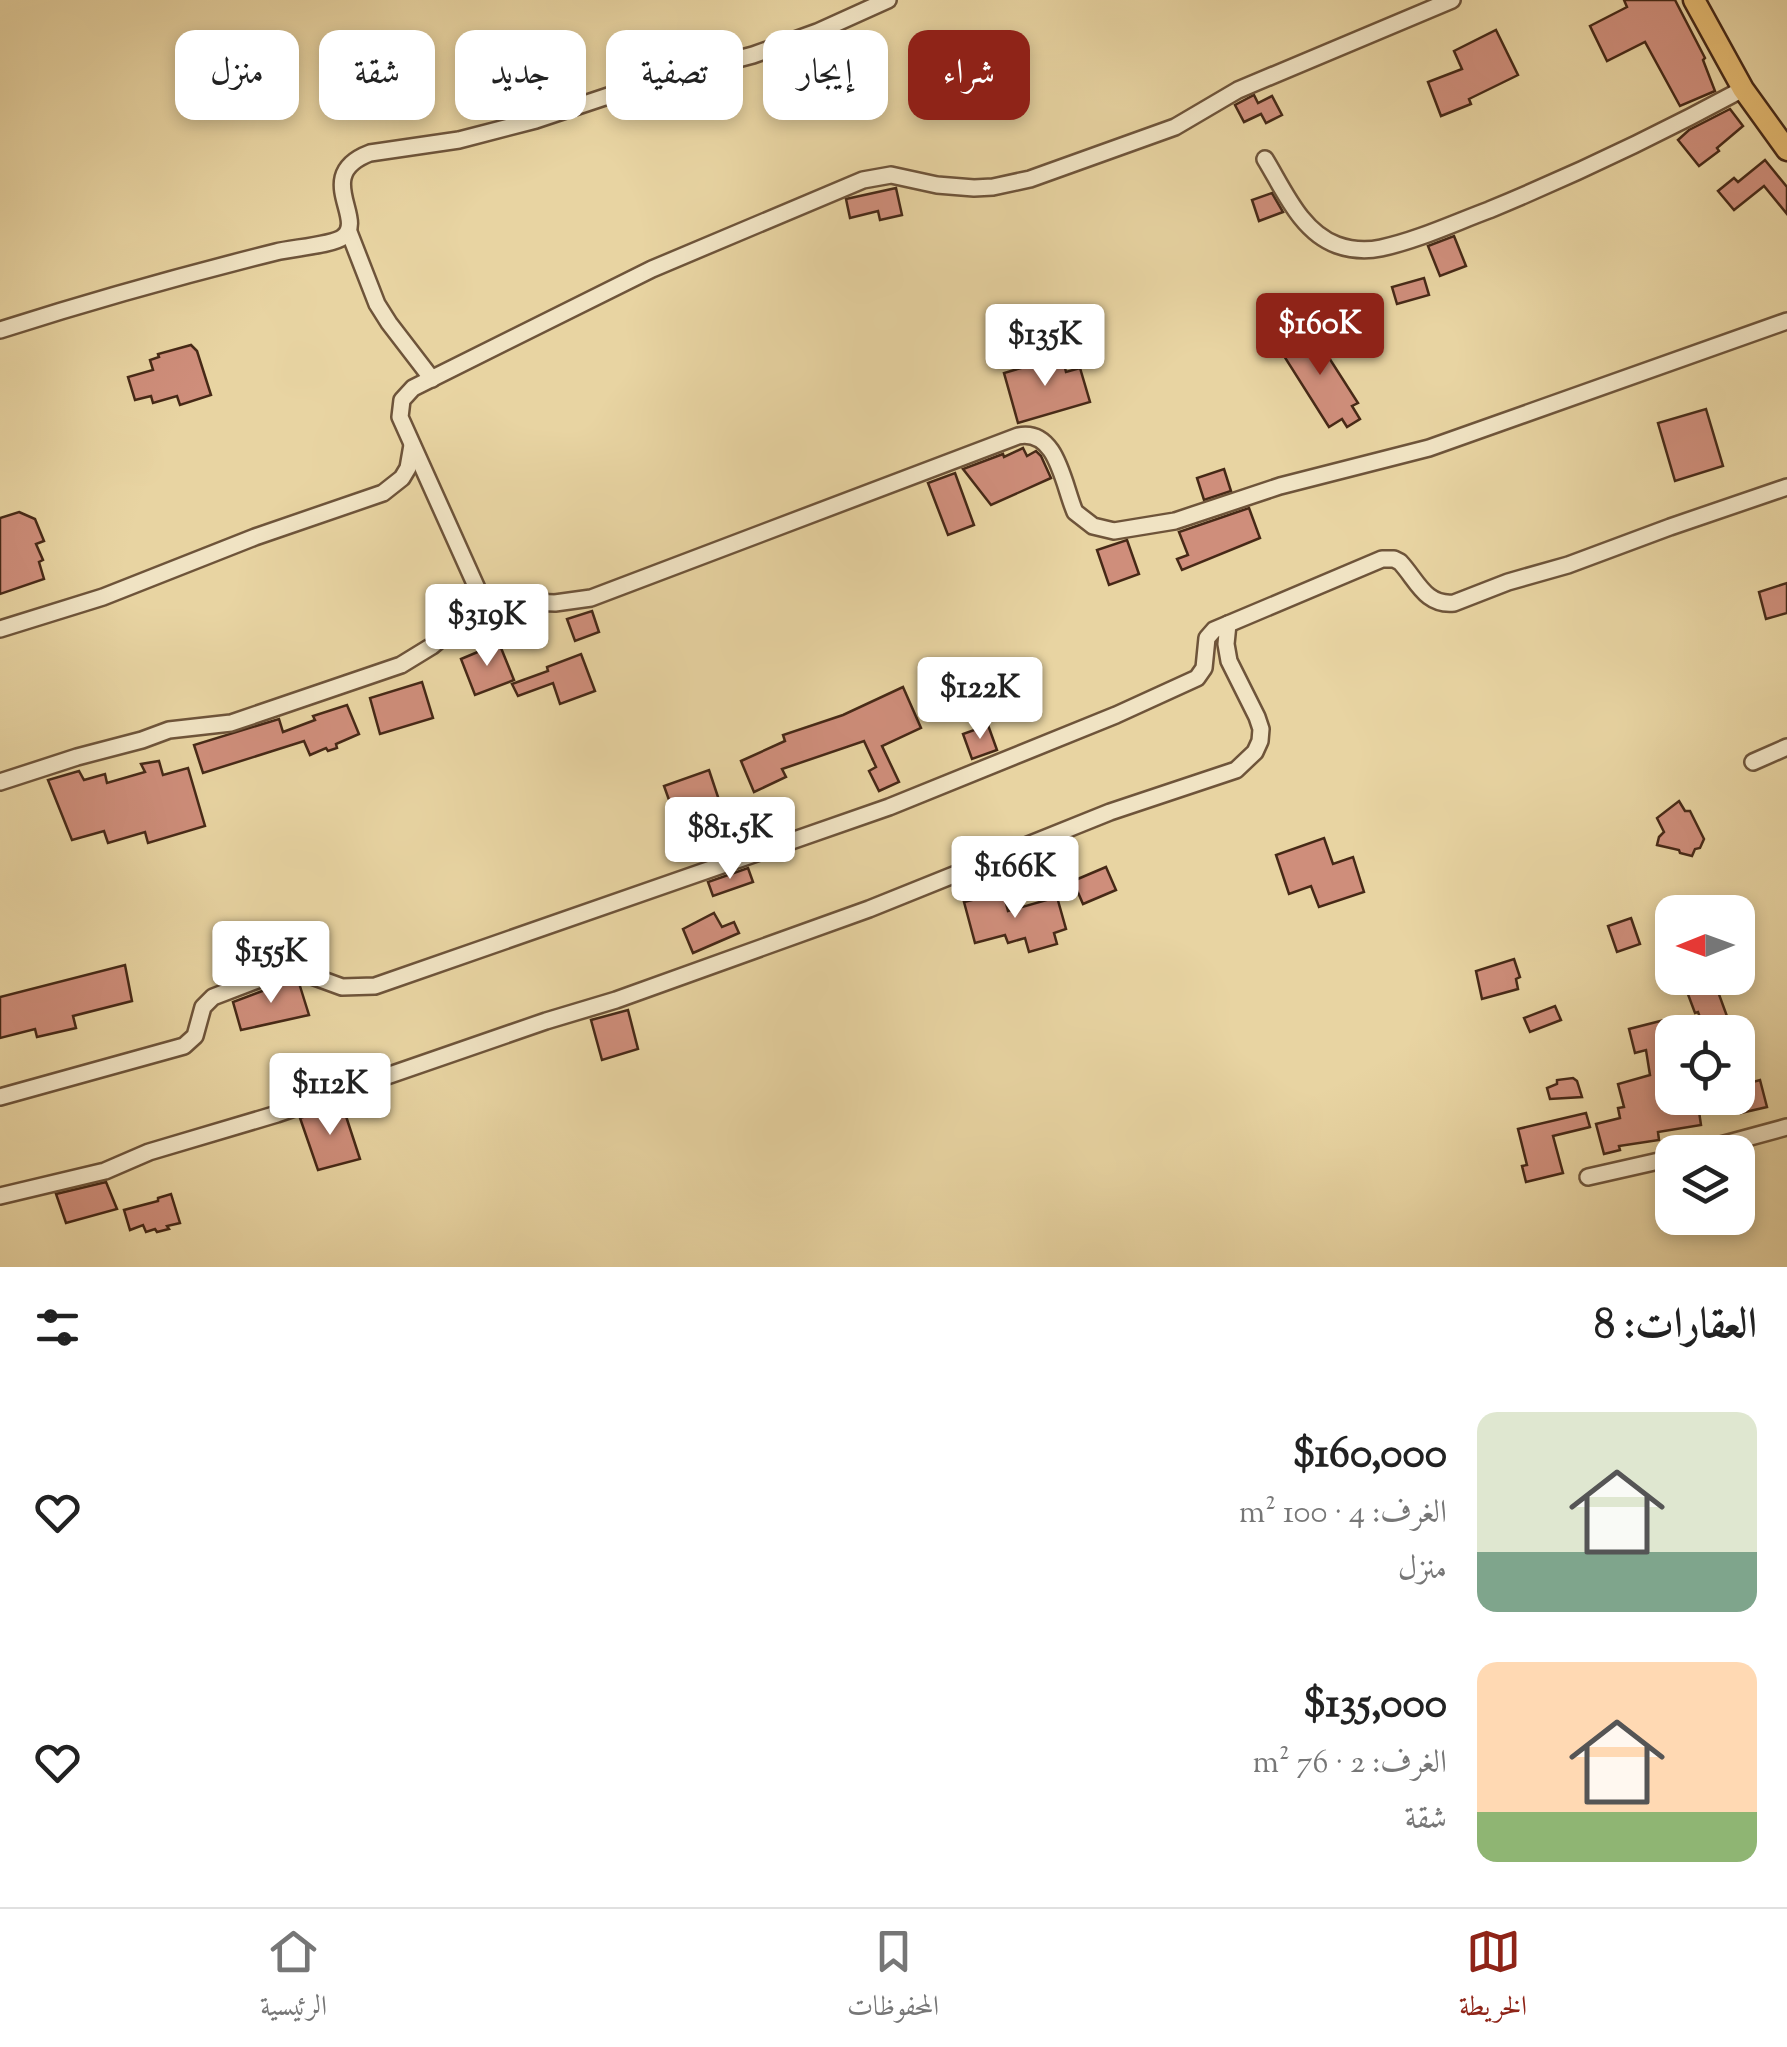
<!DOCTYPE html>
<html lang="ar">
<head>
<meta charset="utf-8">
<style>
  :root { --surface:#fff; --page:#f6f6f6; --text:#222; --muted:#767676; --line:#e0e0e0; --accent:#8f2418 }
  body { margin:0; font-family:"Sorts Mill Goudy",Amiri,serif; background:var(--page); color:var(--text); direction:rtl; height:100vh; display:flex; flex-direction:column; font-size:38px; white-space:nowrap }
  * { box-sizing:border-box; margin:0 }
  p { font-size:32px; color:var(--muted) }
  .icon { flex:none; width:55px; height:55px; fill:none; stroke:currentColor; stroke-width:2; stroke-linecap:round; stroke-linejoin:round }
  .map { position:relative; height:1267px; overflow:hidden; direction:ltr }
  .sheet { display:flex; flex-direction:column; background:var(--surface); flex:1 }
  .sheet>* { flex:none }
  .guide { position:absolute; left:30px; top:30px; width:1000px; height:90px; direction:rtl; display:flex; gap:20px }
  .needle { width:65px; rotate:269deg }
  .tools { position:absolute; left:1655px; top:895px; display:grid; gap:20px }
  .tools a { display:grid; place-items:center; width:100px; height:100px; border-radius:20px; background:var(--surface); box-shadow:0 5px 15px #0003; font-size:50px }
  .price { position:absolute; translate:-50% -85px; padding:0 22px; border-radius:10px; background:#fff; color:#222; font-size:32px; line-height:65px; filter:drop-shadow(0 2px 5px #0008) }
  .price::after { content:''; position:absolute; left:50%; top:60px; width:30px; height:22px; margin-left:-15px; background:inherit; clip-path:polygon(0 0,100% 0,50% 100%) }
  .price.current { background:var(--accent); color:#fff }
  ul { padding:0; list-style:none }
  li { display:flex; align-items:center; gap:30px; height:250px; padding:0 30px }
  li span { display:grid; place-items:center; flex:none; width:280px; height:200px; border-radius:20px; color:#555 }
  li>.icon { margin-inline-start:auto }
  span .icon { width:120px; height:120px; fill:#fffc; stroke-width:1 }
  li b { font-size:42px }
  h2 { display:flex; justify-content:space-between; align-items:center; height:120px; padding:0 30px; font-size:42px }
  .tag { padding:0 35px; border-radius:20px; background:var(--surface); box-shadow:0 5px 15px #0003; font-size:35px; line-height:90px }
  .tag.current { background:var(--accent); color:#fff }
  .tab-bar { display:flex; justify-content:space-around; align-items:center; height:140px; border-top:2px solid var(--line); background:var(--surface); font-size:28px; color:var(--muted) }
  .tab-bar a { display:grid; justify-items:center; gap:5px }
  .tab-bar .current { color:var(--accent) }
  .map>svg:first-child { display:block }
</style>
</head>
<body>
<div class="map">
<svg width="1787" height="1267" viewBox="0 0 1787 1267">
  <rect width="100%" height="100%" fill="#e8d4a2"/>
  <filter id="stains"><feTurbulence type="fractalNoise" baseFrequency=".002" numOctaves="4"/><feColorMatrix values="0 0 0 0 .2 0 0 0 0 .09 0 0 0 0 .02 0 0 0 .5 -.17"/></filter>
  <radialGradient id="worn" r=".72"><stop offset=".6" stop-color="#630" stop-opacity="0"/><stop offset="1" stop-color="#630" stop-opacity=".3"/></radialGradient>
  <g fill="#cf8e7b" stroke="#462917" stroke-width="2.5">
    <path d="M1624,0H1675L1705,58L1703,60L1715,91L1680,106L1645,42L1607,61L1590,26L1627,7Z"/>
    <path d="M1496,30L1518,75L1469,99L1471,104L1441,116L1428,82L1462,69L1454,51Z"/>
    <path d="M1254,95L1258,103L1272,96L1282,115L1266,123L1261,114L1244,122L1235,105Z"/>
    <path d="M1730,109L1743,126L1717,148L1719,151L1699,166L1678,140L1689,130Z"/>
    <path d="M1765,160L1787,187V214L1764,186L1734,210L1718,191L1734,178L1738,182Z"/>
    <path d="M896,188L902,215L880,220L878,211L850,218L846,199Z"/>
    <path d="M1272,193L1283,212L1259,221L1252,200Z"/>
    <path d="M1454,236L1466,266L1440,276L1428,246Z"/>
    <path d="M1424,278L1429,295L1397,304L1392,287Z"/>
    <path d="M1308,325L1358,403L1352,406L1360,419L1347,427L1342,419L1329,427L1277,345Z"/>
    <path d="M191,345L197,351L211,395L180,405L177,396L153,403L151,396L135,400L128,377L153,370L150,360L159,357L158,354Z"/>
    <path d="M1062,356L1066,372L1080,368L1090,402L1018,423L1004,373Z"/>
    <path d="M1706,409L1723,466L1675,481L1658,423Z"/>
    <path d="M1023,448L1027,456L1036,451L1041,456L1051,478L991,505L963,469L1003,454L1004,457Z"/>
    <path d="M1224,469L1231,491L1204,500L1197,478Z"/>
    <path d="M955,473L974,525L948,535L928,483Z"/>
    <path d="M1249,508L1260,538L1182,570L1177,559L1188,555L1179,532Z"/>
    <path d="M19,512L35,519L44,541L36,544L43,560L39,562L44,579L0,594V518Z"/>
    <path d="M1127,540L1139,574L1109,585L1097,550Z"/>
    <path d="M1787,583V613L1766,619L1759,592Z"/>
    <path d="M592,611L599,632L575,641L567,619Z"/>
    <path d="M499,643L514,680L475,695L461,659Z"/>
    <path d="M581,654L595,691L560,704L553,683L518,696L512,684L548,671L547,667Z"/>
    <path d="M960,668L969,697L938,706L929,676Z"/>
    <path d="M422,682L433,718L380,734L370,698Z"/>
    <path d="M903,687L921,728L882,746L899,782L879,791L869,771L876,767L864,741L782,769L786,777L754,792L741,761L785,741L783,735L843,715Z"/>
    <path d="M347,705L359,734L336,744L337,748L328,751L326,748L310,755L304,741L203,773L194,745L279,719L283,732L315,720L313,716Z"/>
    <path d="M988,725L997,750L972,759L963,734Z"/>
    <path d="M159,761L163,775L188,768L205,826L148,843L145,832L108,843L104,831L72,840L48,780L79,771L84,780L105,774L107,783L145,772L141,764Z"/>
    <path d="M709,770L723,812L674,828L669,813L673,811L664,786Z"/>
    <path d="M1679,801L1685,811H1690L1704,839L1700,848L1695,849L1692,856L1680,853L1679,850L1657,845L1659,837L1664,832L1657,818Z"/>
    <path d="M1324,838L1333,864L1353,857L1364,892L1319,907L1311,886L1289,894L1276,855Z"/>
    <path d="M1106,867L1116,890L1083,904L1073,881Z"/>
    <path d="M748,868L753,882L713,896L708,882Z"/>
    <path d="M1003,892L1008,911L1057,897L1066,929L1054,933L1057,944L1029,952L1025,938L1008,943L1005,935L975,943L964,902Z"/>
    <path d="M714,913L722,927L734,922L739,933L693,953L683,929Z"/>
    <path d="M1631,918L1640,944L1617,952L1608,926Z"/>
    <path d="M1514,959L1520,977L1516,979L1518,989L1482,999L1476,971Z"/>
    <path d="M125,965L132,1001L73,1016L76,1028L37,1037L35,1029L0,1038V997Z"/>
    <path d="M1693,978H1713L1728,1019L1721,1022L1719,1027L1705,1031L1698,1012L1695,1013L1683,981Z"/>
    <path d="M299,983L309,1015L241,1030L233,1002L281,984Z"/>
    <path d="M1555,1006L1561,1020L1530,1032L1524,1018Z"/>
    <path d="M628,1010L638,1049L602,1060L591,1020Z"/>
    <path d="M1676,1017L1680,1032H1672V1098H1697L1701,1125L1658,1132L1659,1140L1619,1146L1620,1150L1604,1154L1596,1124L1620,1118L1618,1108L1624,1107L1618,1084L1650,1075L1646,1050L1635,1053L1629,1029Z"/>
    <path d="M1573,1078L1577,1081L1582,1097L1550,1099L1547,1088L1557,1084V1080Z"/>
    <path d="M1760,1080L1767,1107L1741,1113L1737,1098L1738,1086Z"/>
    <path d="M342,1104L360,1159L318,1170L300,1118Z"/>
    <path d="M1586,1113L1590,1127L1553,1136L1563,1173L1526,1182L1522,1166L1527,1165L1518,1129Z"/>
    <path d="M106,1182L117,1209L66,1223L56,1194Z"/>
    <path d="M171,1194L180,1223L167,1226L169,1229L157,1232L155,1229L146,1232L143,1225L130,1230L124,1210L158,1201V1198Z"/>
  </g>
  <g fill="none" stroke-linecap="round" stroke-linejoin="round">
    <defs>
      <g id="minor">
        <path d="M1265,159C1284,190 1301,232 1337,245C1351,250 1367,251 1381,248C1418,240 1454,223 1489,210C1576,174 1660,134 1743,89"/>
        <path d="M349,232L377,304L389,323L432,379"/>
        <path d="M0,330C91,301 184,275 276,252C291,248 333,245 343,237C367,219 312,175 370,153L459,140L536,120L647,83L753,55L817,32L888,0"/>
        <path d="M485,606L400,417L402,400L413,388L652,269L863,180L891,175L937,185L974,188L993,187L1030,179L1175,127L1238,90L1452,0"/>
        <path d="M0,629L103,597L255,537L383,493L402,478L408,468L412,445"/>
        <path d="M1753,762L1787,747"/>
        <path d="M0,782L77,757L142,740L169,730L231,723L401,665L432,646L471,613L485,606L502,601L555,603L591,598L1018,436C1057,428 1063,484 1075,512L1093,526L1114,531L1175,521L1280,486L1429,448L1787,321"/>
        <path d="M0,1097L184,1046L195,1036L203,1007L213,997L268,976L278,973L301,972L342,987L375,986L889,807L1116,715L1197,678L1204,668L1207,638L1214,630L1382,559H1394L1400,562C1417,580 1425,606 1454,603L1508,582L1568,565L1670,527L1787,487"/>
        <path d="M1695,1152L1787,1127"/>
        <path d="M1588,1177L1672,1158"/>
        <path d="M0,1196L105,1171L149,1152L277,1114L546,1021L616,1000L869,909L1110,812L1236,770L1255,752L1260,741L1261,729L1257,717L1229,661L1226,644L1228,624"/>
      </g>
      <path id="major" d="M1694,0L1743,89L1787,150"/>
    </defs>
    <use href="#minor" stroke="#6e543a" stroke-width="20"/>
    <use href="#major" stroke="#462917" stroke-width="25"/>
    <use href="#minor" stroke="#f0e3c3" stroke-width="15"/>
    <use href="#major" stroke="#e4ba71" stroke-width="20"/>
  </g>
  <rect width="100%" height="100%" filter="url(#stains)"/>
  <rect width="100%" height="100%" fill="url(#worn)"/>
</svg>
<div class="tools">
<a><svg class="needle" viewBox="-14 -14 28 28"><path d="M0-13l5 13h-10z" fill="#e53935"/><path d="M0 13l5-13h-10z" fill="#767676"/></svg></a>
<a><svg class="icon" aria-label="locate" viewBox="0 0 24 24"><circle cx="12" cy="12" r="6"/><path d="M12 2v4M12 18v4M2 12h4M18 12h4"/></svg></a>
<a><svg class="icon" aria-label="layers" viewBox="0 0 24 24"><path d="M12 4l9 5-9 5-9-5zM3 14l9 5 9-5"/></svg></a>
</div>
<b class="price current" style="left:1320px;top:378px">$160K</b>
<b class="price" style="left:1045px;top:389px">$135K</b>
<b class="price" style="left:487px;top:669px">$319K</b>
<b class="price" style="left:980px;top:742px">$122K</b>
<b class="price" style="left:730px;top:882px">$81.5K</b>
<b class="price" style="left:1015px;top:921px">$166K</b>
<b class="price" style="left:271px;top:1006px">$155K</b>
<b class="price" style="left:330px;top:1138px">$112K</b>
<div class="guide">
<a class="tag current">شراء</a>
<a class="tag">إيجار</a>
<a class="tag">تصفية</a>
<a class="tag">جديد</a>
<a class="tag">شقة</a>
<a class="tag">منزل</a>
</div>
</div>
<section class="sheet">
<h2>العقارات: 8<svg class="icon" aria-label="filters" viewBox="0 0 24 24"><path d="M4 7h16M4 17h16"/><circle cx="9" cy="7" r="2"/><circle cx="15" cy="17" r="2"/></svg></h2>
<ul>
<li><span style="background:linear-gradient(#dfe7d0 70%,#7fa58c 0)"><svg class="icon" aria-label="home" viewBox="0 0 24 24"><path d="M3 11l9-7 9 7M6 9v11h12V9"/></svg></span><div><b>$160,000</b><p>الغرف: 4 · 100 m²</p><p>منزل</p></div><svg class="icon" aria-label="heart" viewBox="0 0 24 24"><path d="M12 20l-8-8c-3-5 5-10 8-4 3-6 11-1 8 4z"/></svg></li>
<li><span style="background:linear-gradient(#ffd9b3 75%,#8fb573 0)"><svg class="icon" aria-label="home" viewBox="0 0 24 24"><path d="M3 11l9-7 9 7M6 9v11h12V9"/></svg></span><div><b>$135,000</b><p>الغرف: 2 · 76 m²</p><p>شقة</p></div><svg class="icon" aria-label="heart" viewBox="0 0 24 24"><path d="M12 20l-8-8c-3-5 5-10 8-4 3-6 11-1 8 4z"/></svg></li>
</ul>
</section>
<nav class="tab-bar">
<a class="current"><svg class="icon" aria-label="map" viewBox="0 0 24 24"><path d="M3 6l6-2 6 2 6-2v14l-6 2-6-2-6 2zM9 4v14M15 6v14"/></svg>الخريطة</a>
<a><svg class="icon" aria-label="saved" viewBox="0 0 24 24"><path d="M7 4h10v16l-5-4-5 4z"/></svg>المحفوظات</a>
<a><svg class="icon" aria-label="home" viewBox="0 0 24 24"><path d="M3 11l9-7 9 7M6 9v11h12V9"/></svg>الرئيسية</a>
</nav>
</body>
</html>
